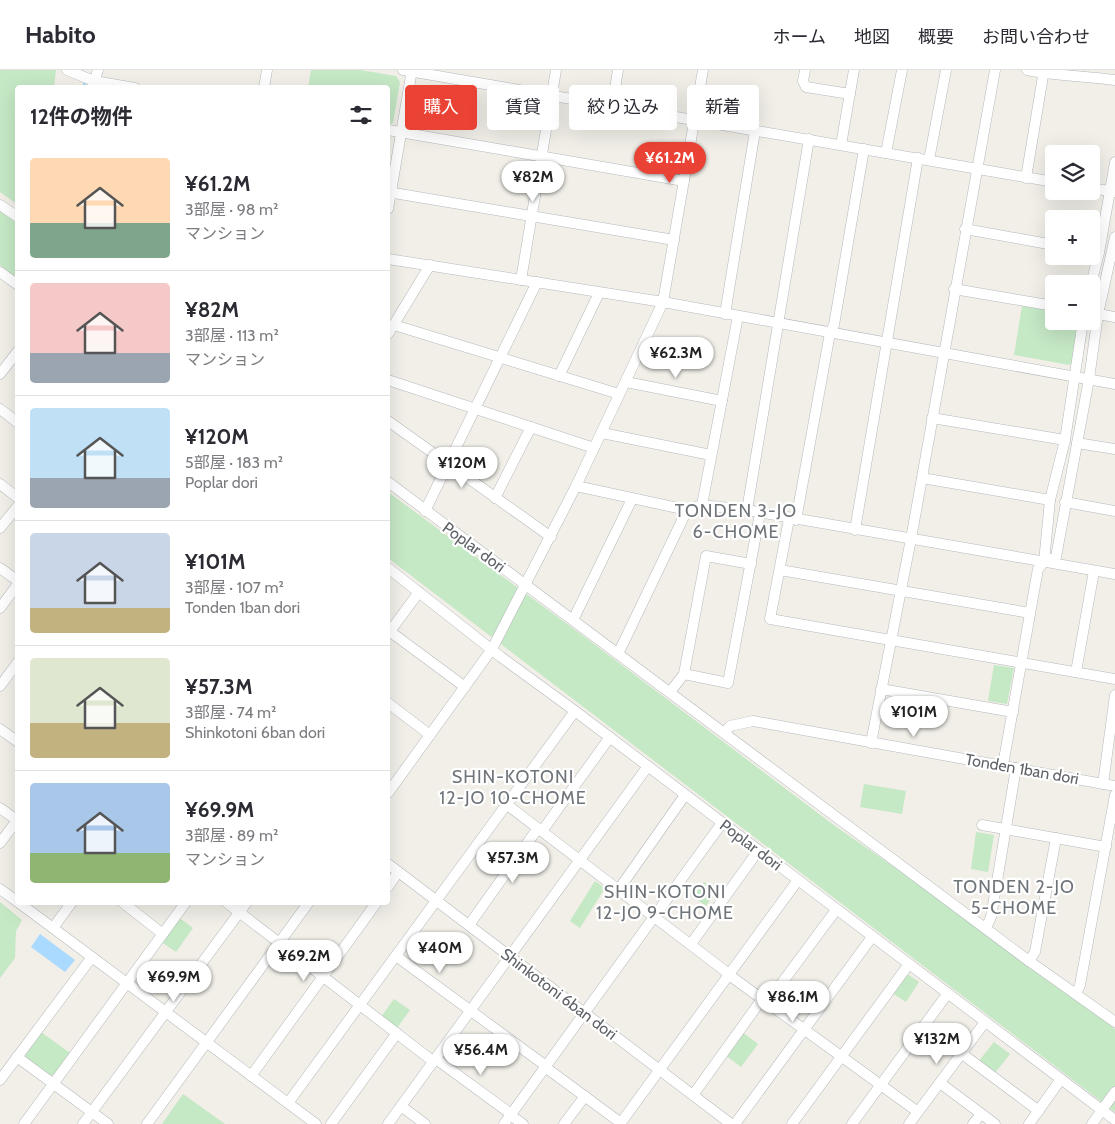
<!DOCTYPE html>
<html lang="ja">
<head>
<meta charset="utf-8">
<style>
  :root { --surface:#fff; --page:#f2f2f3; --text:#2b2b33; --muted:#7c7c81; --line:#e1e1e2; --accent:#ea4335 }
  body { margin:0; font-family:Cabin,"Noto Sans JP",sans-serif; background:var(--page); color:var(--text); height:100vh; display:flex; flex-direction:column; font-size:19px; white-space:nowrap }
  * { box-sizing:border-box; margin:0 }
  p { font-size:16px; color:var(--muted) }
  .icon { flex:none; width:28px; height:28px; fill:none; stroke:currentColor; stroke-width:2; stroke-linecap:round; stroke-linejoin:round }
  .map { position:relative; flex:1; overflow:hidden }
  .panel { position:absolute; left:15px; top:15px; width:375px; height:820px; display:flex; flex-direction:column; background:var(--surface); border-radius:5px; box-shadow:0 5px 20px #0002 }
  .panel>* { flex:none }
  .banner { position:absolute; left:405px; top:15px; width:475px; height:45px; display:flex; gap:10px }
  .fabs { position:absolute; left:1045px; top:75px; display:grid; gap:10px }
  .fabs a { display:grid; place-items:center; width:55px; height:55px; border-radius:5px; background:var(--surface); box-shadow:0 5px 20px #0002; font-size:25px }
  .price { position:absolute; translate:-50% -42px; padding:0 11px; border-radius:18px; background:#fff; color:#222; font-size:16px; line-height:32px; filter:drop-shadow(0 1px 2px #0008) }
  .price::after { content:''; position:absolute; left:50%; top:30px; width:15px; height:11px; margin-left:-8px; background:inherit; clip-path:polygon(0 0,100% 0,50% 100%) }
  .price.selected { background:var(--accent); color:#fff }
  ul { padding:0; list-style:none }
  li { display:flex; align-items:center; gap:15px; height:125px; padding:0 15px }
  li+li { border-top:1px solid var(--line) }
  li span { display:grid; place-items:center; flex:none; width:140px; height:100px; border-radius:5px; color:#555 }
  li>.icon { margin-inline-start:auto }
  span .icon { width:60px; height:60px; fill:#fffc; stroke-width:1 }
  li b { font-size:21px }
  h2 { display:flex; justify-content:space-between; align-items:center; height:60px; padding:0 15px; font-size:21px }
  .pill { padding:0 18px; border-radius:5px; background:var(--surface); box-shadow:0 5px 20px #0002; font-size:18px; line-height:45px }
  .pill.selected { background:var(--accent); color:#fff }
  header { display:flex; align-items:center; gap:30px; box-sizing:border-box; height:70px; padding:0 25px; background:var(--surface); border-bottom:1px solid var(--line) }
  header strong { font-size:24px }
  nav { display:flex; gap:28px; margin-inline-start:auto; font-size:18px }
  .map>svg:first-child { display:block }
</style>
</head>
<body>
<header>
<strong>Habito</strong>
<nav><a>ホーム</a><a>地図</a><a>概要</a><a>お問い合わせ</a></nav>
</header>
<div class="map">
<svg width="1115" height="1054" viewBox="0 0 1115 1054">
  <rect width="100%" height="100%" fill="#f1efe8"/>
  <g fill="#c5e8c5">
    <path d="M0,0H56L54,17L18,18L17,134L0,122Z"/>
    <path d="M311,0H360L396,6L400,12L393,53L388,55V18H308Z"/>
    <path d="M0,140L17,153V208L0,195Z"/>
    <path d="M1022,236L1054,241V251H1079L1072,293L1069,295L1014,285Z"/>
    <path d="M388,422L578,562L835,756L953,838L1115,959V1042L388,488Z"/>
    <path d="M994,595L1014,598L1007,634L988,631Z"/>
    <path d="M864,714L906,721L902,744L860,737Z"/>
    <path d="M976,762L994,765L988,802L971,799Z"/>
    <path d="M595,811L605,818L580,858L570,851Z"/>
    <path d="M704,812L717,820L706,836L693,827Z"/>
    <path d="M0,832L22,850L16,861L15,888L0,908Z"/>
    <path d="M178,847L193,858L176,882L160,871Z"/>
    <path d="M906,903L919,912L906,932L892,923Z"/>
    <path d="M394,929L410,940L397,958L381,947Z"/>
    <path d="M41,962L70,983L54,1005H50L26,989V984Z"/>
    <path d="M742,962L758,974L741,997L725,985Z"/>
    <path d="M994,972L1010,984L995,1003L978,992Z"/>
    <path d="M183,1024L225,1054H162Z"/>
  </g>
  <path fill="#aadaff" d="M40,864L75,890L65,902L31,877Z"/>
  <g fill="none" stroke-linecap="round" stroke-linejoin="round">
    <path stroke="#aadaff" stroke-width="2.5" d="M83,18L86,10"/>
    <defs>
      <g id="minor">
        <path d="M67,0L94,11L135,18"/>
        <path d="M403,0L1054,112"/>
        <path d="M805,0L803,11L806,17L850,24"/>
        <path d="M1027,0C1057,6 1085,6 1115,10"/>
        <path d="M92,18L98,0"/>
        <path d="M264,18L267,0"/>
        <path d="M612,37L618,0"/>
        <path d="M388,60L684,111"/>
        <path d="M841,75L854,0"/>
        <path d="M886,83L902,0"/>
        <path d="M929,90L946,0"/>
        <path d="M1026,108L1044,0"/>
        <path d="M1091,118L1115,122"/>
        <path d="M388,122L674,170"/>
        <path d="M0,135L18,147"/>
        <path d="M388,139L412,0"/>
        <path d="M965,159L1054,175"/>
        <path d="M388,189L663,232L1115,314"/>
        <path d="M0,202L18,215"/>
        <path d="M521,210L556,0"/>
        <path d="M1091,214L1099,183L1115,92"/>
        <path d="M954,219L1054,236"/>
        <path d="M725,244L755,61"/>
        <path d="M1098,244L1115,247"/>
        <path d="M1083,251L1065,370L1050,430L1044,492L1056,487L1089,309L1098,244L1115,167"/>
        <path d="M394,255L619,324"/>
        <path d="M388,264L430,195"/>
        <path d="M0,304L18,281"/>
        <path d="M559,306L599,223"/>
        <path d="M388,310L594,378"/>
        <path d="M626,312L722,331"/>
        <path d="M0,339L18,353"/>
        <path d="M932,348L1065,370"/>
        <path d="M388,351L551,467"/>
        <path d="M602,363L711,385"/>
        <path d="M1077,373L1115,379"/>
        <path d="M922,408L1050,430"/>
        <path d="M388,412L1029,891L1115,952"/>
        <path d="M0,414L18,428"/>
        <path d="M576,416L687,440L702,435L747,440L1115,504"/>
        <path d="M495,428L531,357"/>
        <path d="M1065,432L1115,441"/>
        <path d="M702,435L738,246"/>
        <path d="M747,440L809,69"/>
        <path d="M425,441L537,212"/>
        <path d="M789,449L770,549L1115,609"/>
        <path d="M796,450L830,263L834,255L864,79"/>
        <path d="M0,458L18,436"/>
        <path d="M855,460L918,88"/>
        <path d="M0,498L18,511"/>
        <path d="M388,498L501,587L575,641L1115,1050"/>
        <path d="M780,500L1030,543"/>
        <path d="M0,538L18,514"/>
        <path d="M573,550L632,429"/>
        <path d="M388,560L465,617"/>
        <path d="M388,564L419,522"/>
        <path d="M618,584L687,440"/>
        <path d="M1076,602L1094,501"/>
        <path d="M684,604L728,613L760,443"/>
        <path d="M0,616L18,592"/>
        <path d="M881,619L1013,642"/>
        <path d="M670,622L684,604L706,486L751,494"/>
        <path d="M388,633L430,665"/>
        <path d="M0,659L18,672"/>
        <path d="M725,662L730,656L753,651L1115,716"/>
        <path d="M871,673L911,469L995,0"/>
        <path d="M1003,695L1038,499L1044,492"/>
        <path d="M1103,714L1115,625"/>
        <path d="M388,723L492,579L576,416L663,232L703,0"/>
        <path d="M506,734L729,904"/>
        <path d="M0,738L18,751"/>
        <path d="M982,755L1106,777"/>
        <path d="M542,761L610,667"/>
        <path d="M0,773L18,749"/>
        <path d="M388,794L731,1054"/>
        <path d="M388,817L398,802"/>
        <path d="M0,819L18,832"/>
        <path d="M619,819L685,725"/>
        <path d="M18,832L316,1054"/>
        <path d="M122,832L163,864"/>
        <path d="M226,832L434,992"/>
        <path d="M469,855L538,758"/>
        <path d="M53,858L72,832"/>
        <path d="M986,858L991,847L1016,698"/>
        <path d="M691,874L758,781"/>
        <path d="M396,886L546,996"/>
        <path d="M1029,891L1035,882L1056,768"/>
        <path d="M729,905L918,1042"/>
        <path d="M1076,924L1080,915L1115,725"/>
        <path d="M767,933L836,840"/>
        <path d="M961,983L1039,1041"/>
        <path d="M17,987L108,1054"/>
        <path d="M436,989L511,1044"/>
        <path d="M545,997L621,1053"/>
        <path d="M251,1006L377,832"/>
        <path d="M0,1010L92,887"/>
        <path d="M940,1013L995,1054"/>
        <path d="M693,1025L762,929"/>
        <path d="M288,1033L575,641"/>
        <path d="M401,1036L425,1054"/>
        <path d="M510,1045L523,1054"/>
        <path d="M24,1054L186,832"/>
        <path d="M83,1054L247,832"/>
        <path d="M147,1054L309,832"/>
        <path d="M331,1054L397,963"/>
        <path d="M388,1054L648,696"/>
        <path d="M504,1054L722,753"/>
        <path d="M564,1054L585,1026"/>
        <path d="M620,1054L798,810"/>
        <path d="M735,1054L872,867"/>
        <path d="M792,1054L909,894"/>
        <path d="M852,1054L948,923"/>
        <path d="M909,1054L985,952"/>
        <path d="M973,1054L981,1044"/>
        <path d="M1029,1054L1061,1009"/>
        <path d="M1092,1054L1115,1022"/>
      </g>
    </defs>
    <use href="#minor" stroke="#b5b8bc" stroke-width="11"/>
    <use href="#minor" stroke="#fff" stroke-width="10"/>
  </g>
  <g text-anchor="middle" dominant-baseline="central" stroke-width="4.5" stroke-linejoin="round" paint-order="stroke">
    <g font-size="16" fill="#5f6368" stroke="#fff">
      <text transform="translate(474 477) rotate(36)">Poplar dori</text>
      <text transform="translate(1022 699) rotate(10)">Tonden 1ban dori</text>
      <text transform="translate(751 775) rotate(37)">Poplar dori</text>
      <text transform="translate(559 924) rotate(37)">Shinkotoni 6ban dori</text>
    </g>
    <g font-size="18" letter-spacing="1" fill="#70757a" stroke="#fff">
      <text x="736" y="441">TONDEN 3-JO<tspan x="736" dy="21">6-CHOME</tspan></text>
      <text x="513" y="707">SHIN-KOTONI<tspan x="513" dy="21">12-JO 10-CHOME</tspan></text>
      <text x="1014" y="817">TONDEN 2-JO<tspan x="1014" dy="21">5-CHOME</tspan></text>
      <text x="665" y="822">SHIN-KOTONI<tspan x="665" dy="21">12-JO 9-CHOME</tspan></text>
    </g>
  </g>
</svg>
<div class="fabs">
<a><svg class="icon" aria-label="layers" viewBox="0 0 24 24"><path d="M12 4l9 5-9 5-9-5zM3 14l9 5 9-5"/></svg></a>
<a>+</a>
<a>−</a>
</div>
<b class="price selected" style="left:670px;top:114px">¥61.2M</b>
<b class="price" style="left:533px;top:133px">¥82M</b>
<b class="price" style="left:676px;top:309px">¥62.3M</b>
<b class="price" style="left:462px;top:419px">¥120M</b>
<b class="price" style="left:914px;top:668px">¥101M</b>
<b class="price" style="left:513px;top:814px">¥57.3M</b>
<b class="price" style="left:440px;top:904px">¥40M</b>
<b class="price" style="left:304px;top:912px">¥69.2M</b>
<b class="price" style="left:174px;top:933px">¥69.9M</b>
<b class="price" style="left:793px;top:953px">¥86.1M</b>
<b class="price" style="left:937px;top:995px">¥132M</b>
<b class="price" style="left:481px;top:1006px">¥56.4M</b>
<div class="banner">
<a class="pill selected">購入</a>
<a class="pill">賃貸</a>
<a class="pill">絞り込み</a>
<a class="pill">新着</a>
</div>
<section class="panel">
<h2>12件の物件<svg class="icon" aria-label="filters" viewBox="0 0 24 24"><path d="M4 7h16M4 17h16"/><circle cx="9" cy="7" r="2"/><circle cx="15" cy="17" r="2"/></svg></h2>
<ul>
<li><span style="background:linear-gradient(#ffd9b3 65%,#7fa58c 0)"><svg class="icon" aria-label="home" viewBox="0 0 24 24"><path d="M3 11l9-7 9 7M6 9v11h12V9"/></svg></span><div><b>¥61.2M</b><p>3部屋 · 98 m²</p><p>マンション</p></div></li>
<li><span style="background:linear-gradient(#f6c9c9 70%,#9aa5b1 0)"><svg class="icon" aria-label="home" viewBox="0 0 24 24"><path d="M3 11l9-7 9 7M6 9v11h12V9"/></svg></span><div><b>¥82M</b><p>3部屋 · 113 m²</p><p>マンション</p></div></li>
<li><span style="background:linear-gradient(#bfe0f5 70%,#9aa5b1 0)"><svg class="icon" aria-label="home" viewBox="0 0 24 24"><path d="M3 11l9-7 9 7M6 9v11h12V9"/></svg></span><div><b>¥120M</b><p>5部屋 · 183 m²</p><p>Poplar dori</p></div></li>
<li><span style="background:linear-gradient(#c9d6e8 75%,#c2b280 0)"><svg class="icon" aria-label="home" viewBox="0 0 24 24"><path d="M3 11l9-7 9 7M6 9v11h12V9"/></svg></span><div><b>¥101M</b><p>3部屋 · 107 m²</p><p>Tonden 1ban dori</p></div></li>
<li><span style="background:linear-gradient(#dfe7d0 65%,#c2b280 0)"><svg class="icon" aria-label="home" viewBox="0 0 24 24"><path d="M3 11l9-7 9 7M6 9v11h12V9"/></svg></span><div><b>¥57.3M</b><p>3部屋 · 74 m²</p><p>Shinkotoni 6ban dori</p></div></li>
<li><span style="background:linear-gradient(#a9c7e8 70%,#8fb573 0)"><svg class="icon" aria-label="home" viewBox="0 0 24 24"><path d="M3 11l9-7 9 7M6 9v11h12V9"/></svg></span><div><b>¥69.9M</b><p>3部屋 · 89 m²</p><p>マンション</p></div></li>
</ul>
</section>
</div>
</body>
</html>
